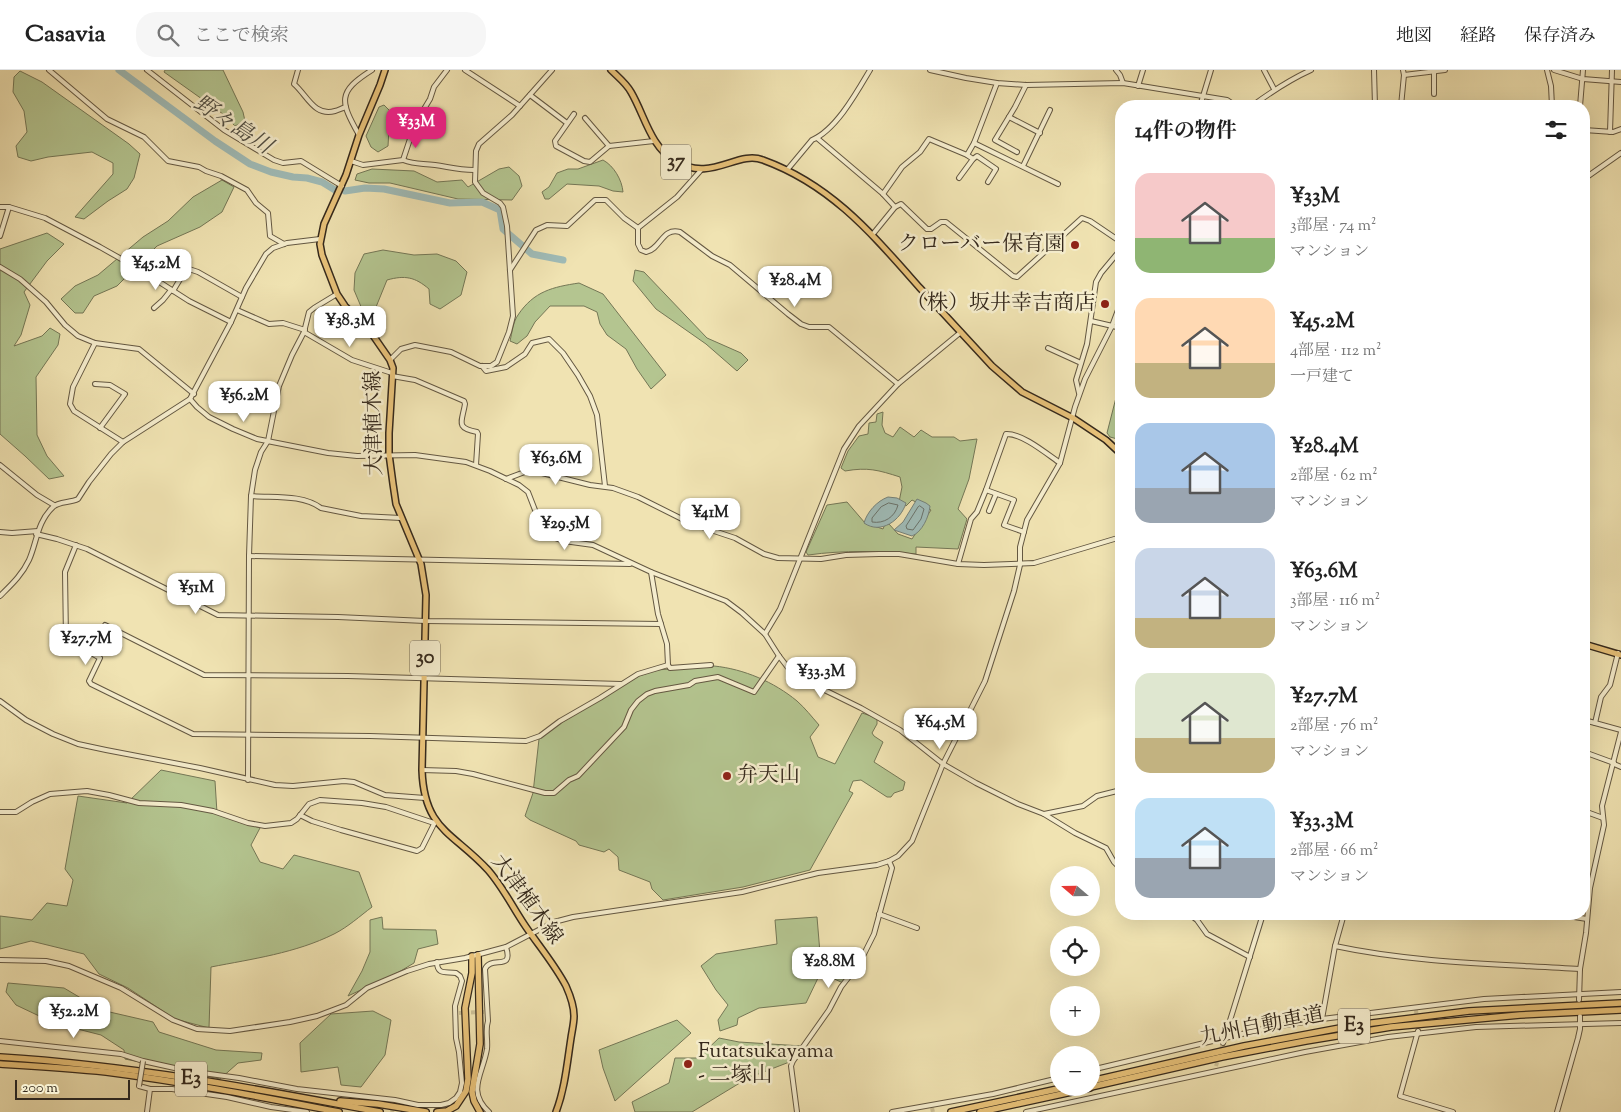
<!DOCTYPE html>
<html lang="ja">
<head>
<meta charset="utf-8">
<style>
  :root { --surface:#fff; --page:#f6f6f6; --text:#222; --muted:#767676; --line:#e0e0e0; --accent:#db2777 }
  body { margin:0; font-family:"Sorts Mill Goudy","Noto Serif JP",serif; background:var(--page); color:var(--text); height:100vh; display:flex; flex-direction:column; font-size:19px; white-space:nowrap }
  * { box-sizing:border-box; margin:0 }
  p { font-size:16px; color:var(--muted) }
  .icon { flex:none; width:28px; height:28px; fill:none; stroke:currentColor; stroke-width:2; stroke-linecap:round; stroke-linejoin:round }
  .map { position:relative; flex:1; overflow:hidden }
  .panel { position:absolute; left:1115px; top:30px; width:475px; height:820px; display:flex; flex-direction:column; background:var(--surface); border-radius:20px; box-shadow:0 5px 20px #0002 }
  .panel>* { flex:none }
  .needle { width:32px; rotate:290deg }
  .tools { position:absolute; left:1050px; top:796px; display:grid; gap:10px }
  .tools a { display:grid; place-items:center; width:50px; height:50px; border-radius:50%; background:var(--surface); box-shadow:0 5px 20px #0002; font-size:25px }
  .scale { position:absolute; left:15px; bottom:12px; width:115px; box-sizing:border-box; padding-left:5px; border:2px solid #35291c; border-top:0; font-size:14px; line-height:18px; white-space:nowrap; color:#35291c; -webkit-text-stroke:4px #f5edcd; paint-order:stroke }
  .price { position:absolute; translate:-50% -42px; padding:0 11px; border-radius:10px; background:#fff; color:#222; font-size:16px; line-height:32px; filter:drop-shadow(0 1px 2px #0008) }
  .price::after { content:''; position:absolute; left:50%; top:30px; width:15px; height:11px; margin-left:-8px; background:inherit; clip-path:polygon(0 0,100% 0,50% 100%) }
  .price.selected { background:var(--accent); color:#fff }
  ul { padding:0; list-style:none }
  li { display:flex; align-items:center; gap:15px; height:125px; padding:0 20px }
  li span { display:grid; place-items:center; flex:none; width:140px; height:100px; border-radius:15px; color:#555 }
  li>.icon { margin-inline-start:auto }
  span .icon { width:60px; height:60px; fill:#fffc; stroke-width:1 }
  li b { font-size:21px }
  h2 { display:flex; justify-content:space-between; align-items:center; height:60px; padding:0 20px; font-size:21px }
  header { display:flex; align-items:center; gap:30px; box-sizing:border-box; height:70px; padding:0 25px; background:var(--surface); border-bottom:1px solid var(--line) }
  header strong { font-size:24px }
  nav { display:flex; gap:28px; margin-inline-start:auto; font-size:18px }
  .search { width:350px; height:45px; background:var(--page); display:flex; align-items:center; gap:12px; box-sizing:border-box; padding:0 18px; border-radius:20px; color:var(--muted); font-size:19px }
  .map>svg:first-child { display:block }
</style>
</head>
<body>
<header>
<strong>Casavia</strong>
<div class="search"><svg class="icon" aria-label="search" viewBox="0 0 24 24"><circle cx="10" cy="10" r="6"/><path d="M15 15l6 6"/></svg>ここで検索</div>
<nav><a>地図</a><a>経路</a><a>保存済み</a></nav>
</header>
<div class="map">
<svg width="1621" height="1042" viewBox="0 0 1621 1042">
  <rect width="100%" height="100%" fill="#f0e3b2"/>
  <filter id="stains"><feTurbulence type="fractalNoise" baseFrequency=".004" numOctaves="4"/><feColorMatrix values="0 0 0 0 .2 0 0 0 0 .09 0 0 0 0 .02 0 0 0 .5 -.17"/></filter>
  <radialGradient id="worn" r=".72"><stop offset=".6" stop-color="#630" stop-opacity="0"/><stop offset="1" stop-color="#630" stop-opacity=".3"/></radialGradient>
  <g fill="#b4c590" stroke="#747756">
    <path d="M165,0H223L243,42L245,51L235,56L223,44L164,2Z"/>
    <path d="M20,1L42,12L129,74L140,84L134,108L127,119L108,131L84,149L75,147L113,104V93L92,82L48,87L31,91L18,87L16,76L27,62L24,41L13,22L14,7Z"/>
    <path d="M384,35L390,41L388,76L378,82L371,77L366,66L379,37Z"/>
    <path d="M603,90C614,96 622,110 623,122L613,121L599,116L567,114L549,129H545L542,122L549,117L557,103L568,99H578Z"/>
    <path d="M509,97L519,106L522,116L512,130L458,129L390,113H369L355,110L357,104L372,99L414,101L437,112L462,110L468,117L499,99Z"/>
    <path d="M222,110L234,117L222,142L200,157L157,176L117,216L94,226L83,243H75L61,229L75,216L98,205L143,167L168,151L193,127Z"/>
    <path d="M47,163L64,174L47,191L24,222L30,235L21,265L14,276L42,266L50,258L60,264L58,275L36,307L37,365L47,386L64,406L49,409L25,386L0,364V179Z"/>
    <path d="M383,180L414,185L437,184L456,191L467,202L461,225L440,239L430,234L429,219C415,207 405,205 387,210L376,237L371,239H362L354,220L355,203L364,184Z"/>
    <path d="M635,200L644,202L707,268L741,283L748,290L737,301L706,274L656,239L633,211Z"/>
    <path d="M579,213L603,224L666,305L651,319L637,299L626,279L607,265L600,254L597,242L584,236H550L535,252L527,266L517,274L510,271C512,263 513,252 518,245C534,221 553,217 579,213Z"/>
    <path d="M1121,308V370L1110,367L1107,363Z"/>
    <path d="M883,342L882,355L885,363L893,367L900,357L914,367L921,360L932,367H954L960,371L977,369L969,409L958,439L967,449L958,479L916,477V484C880,481 844,480 808,485L806,482L827,435L847,432L865,453L883,459L885,454H889L898,464L912,469L931,440L912,430L906,436L899,432L902,417L900,407C878,400 868,397 845,401L841,398L848,381L859,366L868,364L869,353L876,352L877,344Z"/>
    <path d="M714,596C744,599 774,612 797,631C805,638 812,647 819,655L810,667L818,687L835,694L862,643L877,648V654L872,663L874,666L883,672L874,692L905,712L903,720L894,723L891,727H887L861,710L853,711L849,721L853,723L810,800L743,817L663,830L652,819L650,812L619,800L618,787L609,779L604,782L579,775L576,771L530,750L525,746L533,723L539,669L561,653L639,606L656,600Z"/>
    <path d="M161,700L215,711L217,743L260,758L251,775L260,792L283,799L294,785L359,802L372,837C360,846 348,857 334,864C296,883 252,889 211,897L209,958L175,949L128,918L99,904L84,884L31,871L0,879V846L32,850L47,833L67,836L73,810L65,799L78,726L127,733Z"/>
    <path d="M382,847L383,859L436,860L438,874L418,879L414,893L399,902L348,926L362,901L370,882V850Z"/>
    <path d="M817,847L820,883L850,902L843,913L828,906L818,908L806,933L759,938L738,948L737,955L720,961L718,950L728,935L716,920L701,896L716,884L777,874L775,850Z"/>
    <path d="M8,913L64,918L101,940L153,952L159,962L216,980L262,983L261,990L238,993L220,1009L125,989L124,980L101,965L54,953L16,935L6,922Z"/>
    <path d="M373,941L391,950L385,985L361,1017L341,1015L338,997L301,1002L300,973L331,944Z"/>
    <path d="M677,950L691,963L615,1031L603,998L599,980Z"/>
    <path d="M719,968L739,972L802,976L792,991L748,1008L692,1042H635L632,1032L669,1013L675,988H698Z"/>
  </g>
  <g fill="#9fbbb7" stroke="#758179">
    <path d="M888,427L897,428L906,433C901,450 881,465 864,453C867,442 877,431 888,427Z"/>
    <path d="M917,429L926,433L930,436C929,447 922,462 912,466L894,460L903,452Z"/>
  </g>
  <g fill="none" stroke-linecap="round" stroke-linejoin="round">
    <g stroke="#6a726a" stroke-width="1">
      <path d="M889,433L898,435C895,447 884,454 872,452V448L881,437Z"/>
      <path d="M920,436L924,439L921,449L913,460L907,459L906,456L918,437Z"/>
    </g>
    <g stroke="#9fbbb7" stroke-width="7">
      <path d="M119,0L215,71L250,94L271,102L293,107L307,108L322,112L335,120"/>
      <path d="M345,121L365,118L384,119L450,133L482,132L500,140L503,159L532,184L563,190"/>
    </g>
    <g stroke="#cbbe94" stroke-width="4" stroke-dasharray="4 2" stroke-linecap="butt">
      <path d="M1416,940L1417,950"/>
      <path d="M459,943L484,942"/>
      <path d="M1216,996L1223,973"/>
      <path d="M1058,1011L1059,1014"/>
      <path d="M932,1038L933,1042"/>
      <path d="M392,1042L395,1030"/>
    </g>
    <defs>
      <g id="minor">
        <path d="M49,0L107,49L144,67L168,91L199,97L206,101L221,106L247,120L256,133L268,143L270,166L284,174"/>
        <path d="M147,0L224,60L274,90L283,93L301,91L342,116"/>
        <path d="M298,0L294,14C307,25 314,47 335,41C339,40 342,38 346,37"/>
        <path d="M465,0L520,36"/>
        <path d="M930,0L966,8L997,13L1026,15L1123,13L1227,30L1236,36"/>
        <path d="M1116,0L1120,5L1123,13"/>
        <path d="M1264,0L1274,19"/>
        <path d="M1374,0L1375,36"/>
        <path d="M1547,0L1551,16L1552,36"/>
        <path d="M1554,0L1583,9L1621,12"/>
        <path d="M1434,2V24"/>
        <path d="M1404,5L1445,0"/>
        <path d="M1138,16L1143,0"/>
        <path d="M530,25L567,53"/>
        <path d="M1200,36L1211,0"/>
        <path d="M1252,36C1271,22 1289,10 1311,0"/>
        <path d="M1401,36L1404,5L1403,0"/>
        <path d="M1580,36L1583,0"/>
        <path d="M574,44L555,71L556,76L584,91L590,92L609,76"/>
        <path d="M1009,47L1040,63"/>
        <path d="M585,48L609,76L654,71"/>
        <path d="M1584,60L1613,62L1621,59"/>
        <path d="M1610,62L1612,0"/>
        <path d="M359,65C340,31 337,22 372,0"/>
        <path d="M817,68L882,123L895,137"/>
        <path d="M974,73L1058,114"/>
        <path d="M1017,82L995,70L1015,37L1026,15"/>
        <path d="M967,85L974,73L997,13"/>
        <path d="M973,89L977,86L996,99L988,112"/>
        <path d="M403,90C416,95 422,93 435,95C449,97 458,100 474,100"/>
        <path d="M351,91L363,95L403,90L415,54L430,29L434,17L447,0"/>
        <path d="M1023,96L1050,40"/>
        <path d="M787,100L812,70C836,60 857,22 870,0"/>
        <path d="M1584,109L1621,83"/>
        <path d="M883,124L902,97L920,82L929,69L967,85L973,89L959,108"/>
        <path d="M0,137H9L45,148L100,177L139,199L189,231L231,252"/>
        <path d="M638,158V174L641,180L646,182C661,179 662,157 680,162L712,186L730,195L788,244L801,254L809,257H829L898,314L961,262"/>
        <path d="M638,158L677,127L702,99"/>
        <path d="M873,164L895,137L901,134L927,159H931L941,152H946L1013,206L1017,207L1082,148L1090,151L1121,172"/>
        <path d="M0,166L9,137"/>
        <path d="M0,197L20,209L46,232L65,255L78,266L95,273L139,279L194,324"/>
        <path d="M510,200L536,160L547,155L567,156L595,130H606L624,148L638,158"/>
        <path d="M173,221L185,201L189,199L198,202L242,227"/>
        <path d="M154,238L163,230L171,220"/>
        <path d="M237,240L269,254L283,253L305,260"/>
        <path d="M1091,251L1121,258"/>
        <path d="M304,262L352,290L392,303"/>
        <path d="M95,273L73,317L70,334L74,341L123,372"/>
        <path d="M1048,278L1081,293"/>
        <path d="M390,290L401,279L415,275L451,282L480,296H491L497,292L509,262L513,246L507,156L503,137L500,133L483,123L475,112L476,81L479,74L512,45L552,0"/>
        <path d="M482,296L486,301L506,297L525,284L532,273L549,269L563,283L578,305L590,326L597,345L605,416"/>
        <path d="M392,306L415,310L464,331L465,334C462,352 455,358 477,362L478,364L476,395"/>
        <path d="M95,314L110,315L125,324L100,358"/>
        <path d="M1079,323L1076,310L1087,274L1096,212L1101,203L1121,179"/>
        <path d="M190,329L197,337L209,347L233,359L257,369L328,383L357,386L415,385L466,392L490,401L519,415L528,422L542,458L552,467L564,471L593,475L651,502L726,531L742,543L765,564L779,586L789,599L798,607L861,638L900,660L943,694L976,713L1018,734L1044,744L1075,763L1106,778L1114,792L1121,799"/>
        <path d="M0,395L37,425L54,435"/>
        <path d="M506,409L530,400L590,415L613,418L638,427L690,453L735,468L764,484L778,488L821,489L846,485L879,484H899L958,494L984,495L1034,493L1121,467"/>
        <path d="M986,420L1014,430L1004,455L1024,462"/>
        <path d="M251,426C273,428 302,424 321,438L361,446L401,448"/>
        <path d="M989,441L996,424"/>
        <path d="M0,462L12,463L38,461"/>
        <path d="M36,464L57,469L87,479L218,545L338,547L425,551L661,554"/>
        <path d="M76,475L65,502L66,569L100,588L89,611L91,614L193,664L370,666L526,671L540,666L560,651L600,628L638,604L668,595L667,574L658,544L651,502"/>
        <path d="M249,486L630,494"/>
        <path d="M958,494L971,449L977,442L986,420L1006,364C1022,363 1047,384 1060,393"/>
        <path d="M0,526C11,515 22,505 29,490C37,472 37,452 53,437C59,431 70,433 78,429L89,412L111,384L123,372L190,329L231,252L246,218L266,184L273,178L287,173L320,169"/>
        <path d="M105,555L204,605L348,606L621,614"/>
        <path d="M765,564L780,539L844,379L859,356L898,314"/>
        <path d="M1584,584L1587,575"/>
        <path d="M668,595L670,598L711,595"/>
        <path d="M0,631L26,650L53,664L78,674L106,680L200,698L275,715L293,716L344,711L354,712L385,725L425,728"/>
        <path d="M1584,650L1595,653L1601,627L1610,615L1618,583"/>
        <path d="M1595,653L1621,660"/>
        <path d="M1584,682L1614,693"/>
        <path d="M1614,694L1621,697"/>
        <path d="M422,700L456,701L473,704L545,723H554L569,710L578,706L624,657L631,640L638,631L647,624L655,621L689,615L695,611L718,607L754,622L779,586"/>
        <path d="M248,710L249,486L251,426L255,400L261,382L268,371L279,316L292,285L304,262L309,242L314,238L337,224"/>
        <path d="M1584,741L1603,748"/>
        <path d="M0,742H16L32,732L50,724L87,721L109,725L139,733L181,735L213,741L248,753L265,756L291,753L297,749L309,734L320,730L362,733L386,737L434,753"/>
        <path d="M1044,744L1083,736L1097,726L1121,720"/>
        <path d="M300,745L312,751L341,760L417,781L422,778L435,752"/>
        <path d="M879,844L917,858"/>
        <path d="M1189,844L1197,850L1207,864L1250,887"/>
        <path d="M1555,844L1587,849"/>
        <path d="M1335,876C1414,893 1500,894 1580,899"/>
        <path d="M0,890L46,891L69,896L121,918L173,950L197,959L230,961L290,952L317,946L346,935L367,918L407,901L429,894L465,888L506,877L554,852L573,847L742,822L818,803L877,795L889,791L898,786L912,771L943,694L985,611L1014,521L1020,495V477L1027,450L1060,393L1075,337L1085,309L1112,256L1121,232"/>
        <path d="M1579,930L1580,899L1586,863L1590,818L1604,755L1602,736L1621,662"/>
        <path d="M1322,949L1335,876L1344,844"/>
        <path d="M1418,961L1400,1026L1453,1042"/>
        <path d="M0,971L121,984L143,991L188,1001L239,1008L297,1019L395,1030L418,1035H441L449,1033L456,1028L460,1022L462,1013L459,982L456,968L455,936L462,911L460,906L456,903C447,901 437,906 437,892"/>
        <path d="M1223,973L1263,844"/>
        <path d="M1091,1000L1263,959L1322,949L1484,929L1621,922"/>
        <path d="M139,1016L150,1019H172L227,1027L271,1037L307,1042"/>
        <path d="M147,1042L150,1019"/>
        <path d="M489,1042C466,1021 483,1004 487,979C488,969 485,960 488,951L485,899C491,885 514,902 506,877"/>
        <path d="M797,1042L791,996L793,991L829,940L841,917L859,894L874,864L892,798L889,791"/>
        <path d="M892,1042L993,1024L1059,1008"/>
        <path d="M1026,1042L1305,982L1388,967L1476,957L1621,953"/>
        <path d="M1557,1042L1578,968L1580,959V946"/>
      </g>
      <g id="major">
        <path d="M385,0L380,15L359,65L346,105L324,154L320,174L322,185L337,224L345,236L370,261L390,290L393,298L389,363V384L393,414L396,434L421,494L426,525L422,700C424,760 453,762 488,800C503,817 513,838 526,857C539,876 555,895 566,916C570,925 574,936 574,946C574,953 572,961 571,968C567,994 565,1018 556,1042"/>
        <path d="M611,0C618,7 626,13 631,22C645,46 650,76 675,91C711,113 737,80 763,90C832,115 873,165 920,218C944,244 968,270 992,296L1022,322L1073,348L1106,370L1121,384"/>
        <path d="M1584,574L1621,585"/>
      </g>
      <g id="highway">
        <path d="M478,885L480,974L472,1022L474,1031L480,1042"/>
        <path d="M0,987C128,995 254,1018 380,1042"/>
        <path d="M0,994C35,996 71,998 106,1002C184,1012 261,1027 339,1042"/>
        <path d="M1091,1011L1244,976L1356,955L1469,941L1621,933"/>
        <path d="M1091,1017L1222,987L1306,971L1391,957L1520,945L1621,940"/>
        <path d="M340,1031L378,1034L426,1042"/>
        <path d="M437,1042L447,1041L456,1036L466,1021L468,1009L465,938L472,903V886"/>
        <path d="M951,1042L1062,1018"/>
        <path d="M980,1042L1090,1018"/>
      </g>
    </defs>
    <use href="#minor" stroke="#645842" stroke-width="6"/>
    <use href="#major" stroke="#35291c" stroke-width="8"/>
    <use href="#highway" stroke="#35291c" stroke-width="8"/>
    <use href="#minor" stroke="#f5edcd" stroke-width="4"/>
    <use href="#major" stroke="#e8c279" stroke-width="5"/>
    <use href="#highway" stroke="#e8c279" stroke-width="5.5"/>
    <defs>
      <path id="minor-bridge" d="M139,1016L143,991"/>
    </defs>
    <use href="#minor-bridge" stroke="#645842" stroke-width="6" stroke-linecap="butt"/>
    <use href="#minor-bridge" stroke="#f5edcd" stroke-width="4"/>
  </g>
  <g fill="#8f2418" stroke="#f5edcd" stroke-width="2">
    <circle cx="1075" cy="175" r="5"/>
    <circle cx="1105" cy="234" r="5"/>
    <circle cx="727" cy="706" r="5"/>
    <circle cx="688" cy="994" r="5"/>
  </g>
  <g text-anchor="middle" dominant-baseline="central" stroke-width="5" stroke-linejoin="round" paint-order="stroke">
    <g fill="#f5edcd" stroke="#6f6451" stroke-width="1">
      <rect x="661" y="74.5" width="30" height="35" rx="4"/>
      <rect x="410" y="570.5" width="30" height="35" rx="4"/>
      <rect x="1338" y="938.5" width="32" height="35" rx="4"/>
      <rect x="175" y="991.5" width="32" height="35" rx="4"/>
    </g>
    <g font-size="20" font-weight="bold" fill="#35291c">
      <text x="676" y="92">37</text>
      <text x="425" y="588">30</text>
      <text x="1354" y="956">E3</text>
      <text x="191" y="1009">E3</text>
    </g>
    <g font-size="21" fill="#35291c" stroke="#f5edcd" text-anchor="end">
      <text x="1065" y="175">クローバー保育園</text>
      <text x="1095" y="234">（株）坂井幸吉商店</text>
      <text x="737" y="706" text-anchor="start">弁天山</text>
      <text x="698" y="982" text-anchor="start">Futatsukayama<tspan x="698" dy="24">- 二塚山</tspan></text>
    </g>
    <g font-size="21" fill="#35291c" stroke="#f5edcd">
      <text transform="translate(375 353) rotate(-91)">大津植木線</text>
      <text transform="translate(526 830) rotate(54)">大津植木線</text>
      <text transform="translate(1262 957) rotate(-11)">九州自動車道</text>
    </g>
    <g font-size="22" font-style="italic" fill="#504e43" stroke="#f5edcd">
      <text transform="translate(232 56) rotate(33)">野々島川</text>
    </g>
  </g>
  <rect width="100%" height="100%" filter="url(#stains)"/>
  <rect width="100%" height="100%" fill="url(#worn)"/>
</svg>
<div class="tools">
<a><svg class="needle" viewBox="-14 -14 28 28"><path d="M0-13l5 13h-10z" fill="#e53935"/><path d="M0 13l5-13h-10z" fill="#767676"/></svg></a>
<a><svg class="icon" aria-label="locate" viewBox="0 0 24 24"><circle cx="12" cy="12" r="6"/><path d="M12 2v4M12 18v4M2 12h4M18 12h4"/></svg></a>
<a>+</a>
<a>−</a>
</div>
<div class="scale">200 m</div>
<b class="price selected" style="left:416px;top:79px">¥33M</b>
<b class="price" style="left:156px;top:221px">¥45.2M</b>
<b class="price" style="left:795px;top:238px">¥28.4M</b>
<b class="price" style="left:350px;top:278px">¥38.3M</b>
<b class="price" style="left:244px;top:353px">¥56.2M</b>
<b class="price" style="left:556px;top:416px">¥63.6M</b>
<b class="price" style="left:710px;top:470px">¥41M</b>
<b class="price" style="left:565px;top:481px">¥29.5M</b>
<b class="price" style="left:196px;top:545px">¥51M</b>
<b class="price" style="left:86px;top:596px">¥27.7M</b>
<b class="price" style="left:821px;top:629px">¥33.3M</b>
<b class="price" style="left:940px;top:680px">¥64.5M</b>
<b class="price" style="left:829px;top:919px">¥28.8M</b>
<b class="price" style="left:74px;top:969px">¥52.2M</b>
<section class="panel">
<h2>14件の物件<svg class="icon" aria-label="filters" viewBox="0 0 24 24"><path d="M4 7h16M4 17h16"/><circle cx="9" cy="7" r="2"/><circle cx="15" cy="17" r="2"/></svg></h2>
<ul>
<li><span style="background:linear-gradient(#f6c9c9 65%,#8fb573 0)"><svg class="icon" aria-label="home" viewBox="0 0 24 24"><path d="M3 11l9-7 9 7M6 9v11h12V9"/></svg></span><div><b>¥33M</b><p>3部屋 · 74 m²</p><p>マンション</p></div></li>
<li><span style="background:linear-gradient(#ffd9b3 65%,#c2b280 0)"><svg class="icon" aria-label="home" viewBox="0 0 24 24"><path d="M3 11l9-7 9 7M6 9v11h12V9"/></svg></span><div><b>¥45.2M</b><p>4部屋 · 112 m²</p><p>一戸建て</p></div></li>
<li><span style="background:linear-gradient(#a9c7e8 65%,#9aa5b1 0)"><svg class="icon" aria-label="home" viewBox="0 0 24 24"><path d="M3 11l9-7 9 7M6 9v11h12V9"/></svg></span><div><b>¥28.4M</b><p>2部屋 · 62 m²</p><p>マンション</p></div></li>
<li><span style="background:linear-gradient(#c9d6e8 70%,#c2b280 0)"><svg class="icon" aria-label="home" viewBox="0 0 24 24"><path d="M3 11l9-7 9 7M6 9v11h12V9"/></svg></span><div><b>¥63.6M</b><p>3部屋 · 116 m²</p><p>マンション</p></div></li>
<li><span style="background:linear-gradient(#dfe7d0 65%,#c2b280 0)"><svg class="icon" aria-label="home" viewBox="0 0 24 24"><path d="M3 11l9-7 9 7M6 9v11h12V9"/></svg></span><div><b>¥27.7M</b><p>2部屋 · 76 m²</p><p>マンション</p></div></li>
<li><span style="background:linear-gradient(#bfe0f5 60%,#9aa5b1 0)"><svg class="icon" aria-label="home" viewBox="0 0 24 24"><path d="M3 11l9-7 9 7M6 9v11h12V9"/></svg></span><div><b>¥33.3M</b><p>2部屋 · 66 m²</p><p>マンション</p></div></li>
</ul>
</section>
</div>
</body>
</html>
